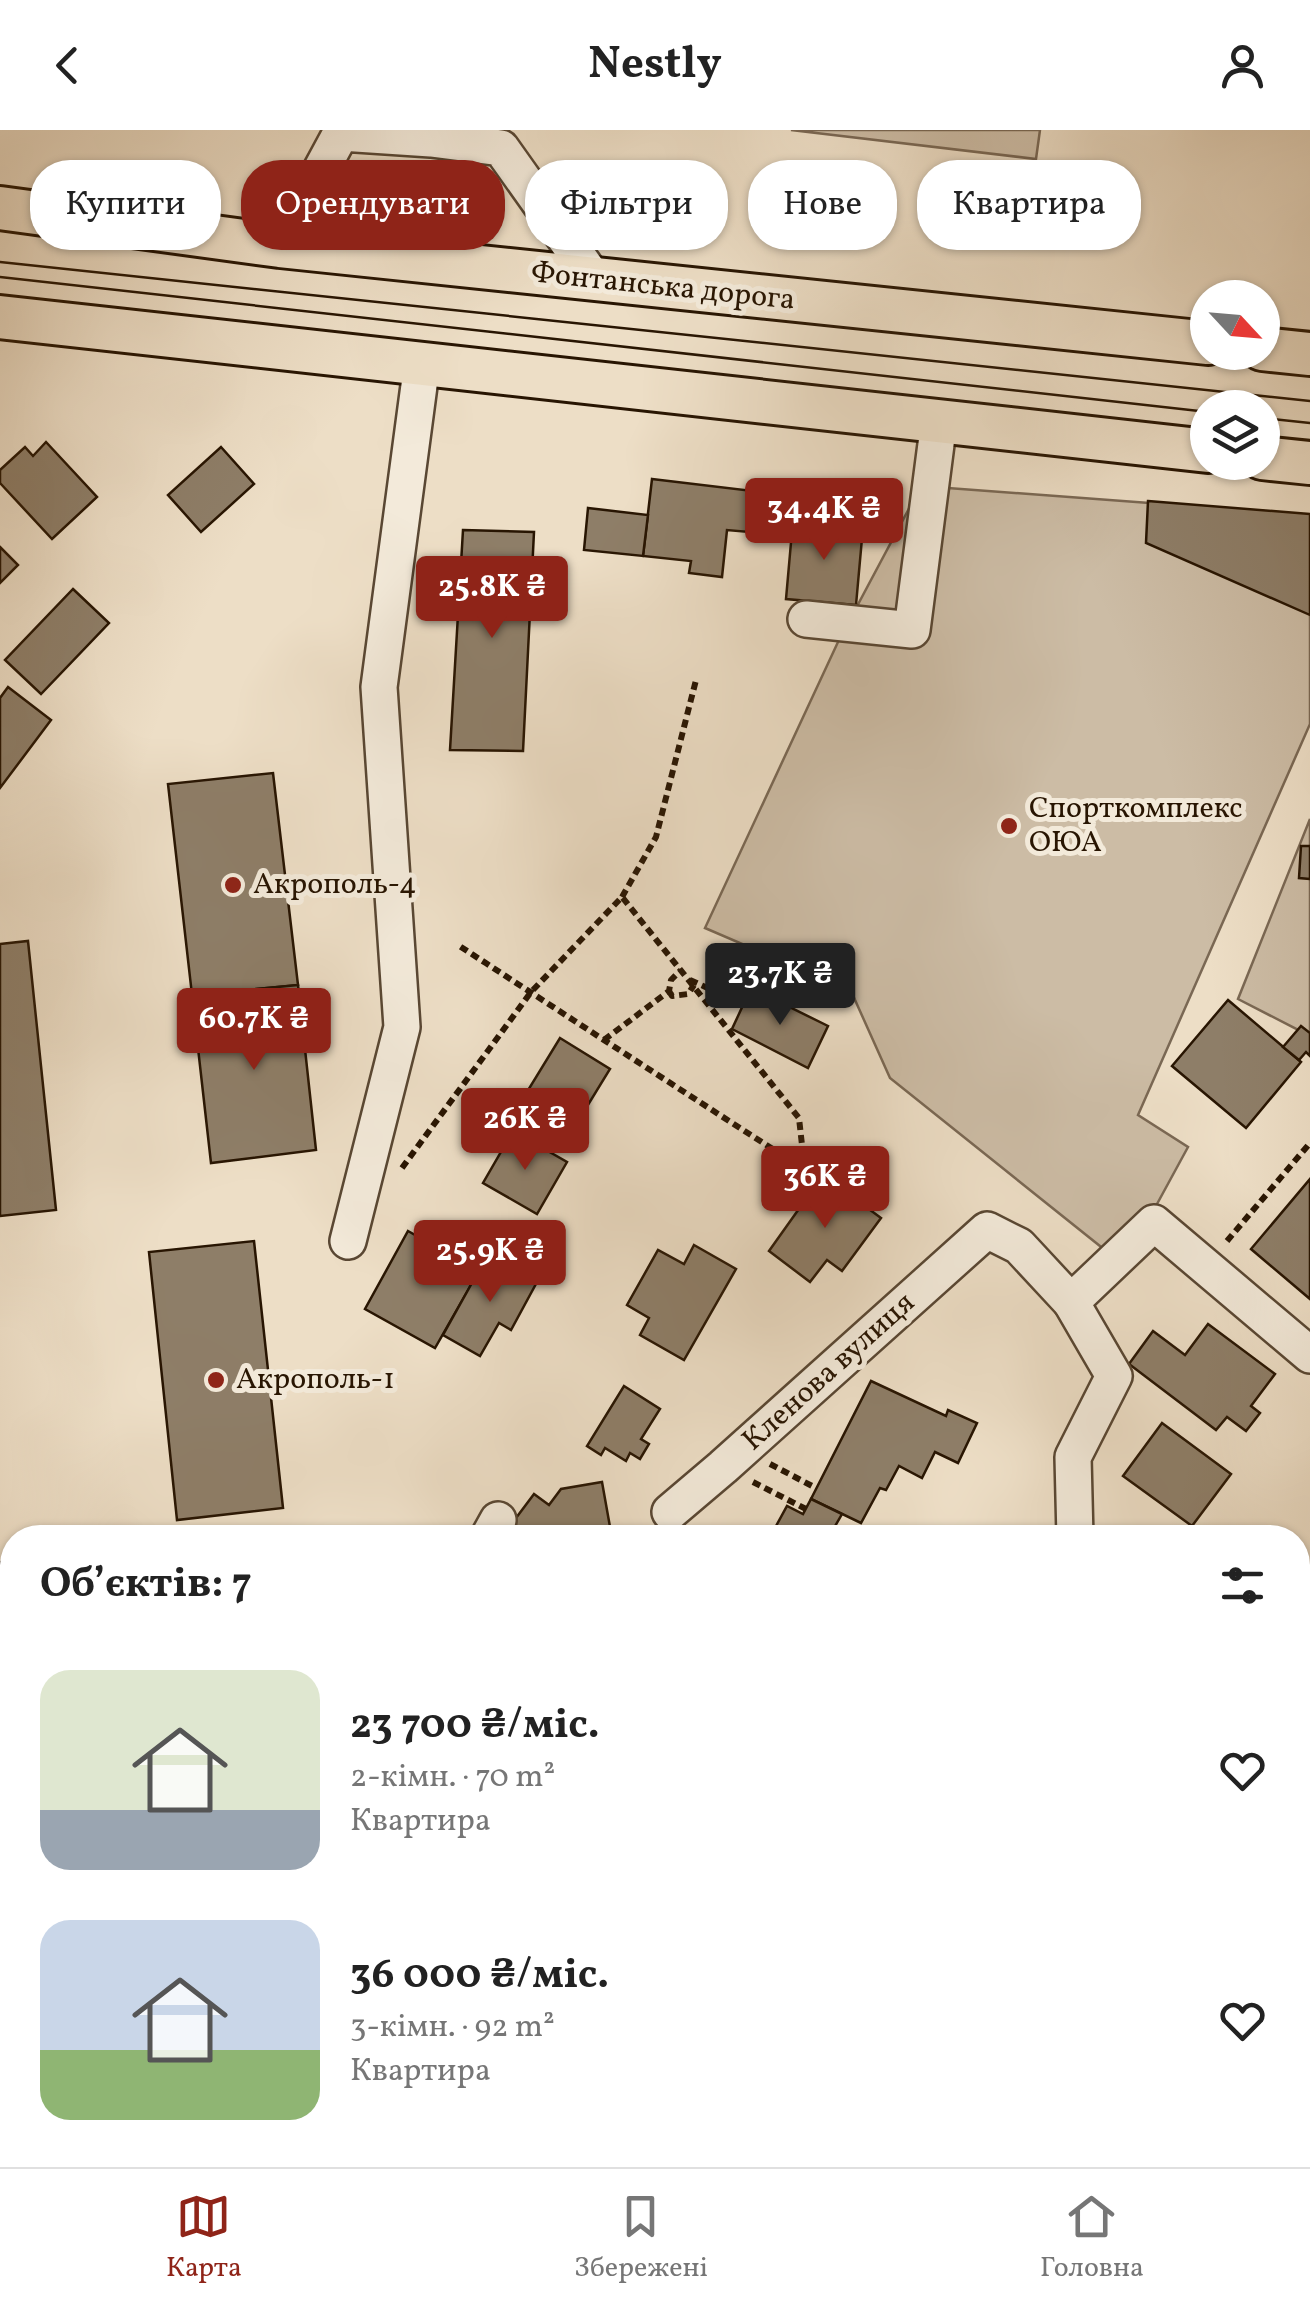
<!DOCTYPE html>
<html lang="uk">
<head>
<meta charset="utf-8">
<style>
  :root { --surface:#fff; --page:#f2f2f2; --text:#222; --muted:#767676; --line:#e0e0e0; --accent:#8f2418 }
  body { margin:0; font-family:Vollkorn,serif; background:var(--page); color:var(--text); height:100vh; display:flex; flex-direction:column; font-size:38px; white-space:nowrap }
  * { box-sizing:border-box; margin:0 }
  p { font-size:32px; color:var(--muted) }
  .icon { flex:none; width:55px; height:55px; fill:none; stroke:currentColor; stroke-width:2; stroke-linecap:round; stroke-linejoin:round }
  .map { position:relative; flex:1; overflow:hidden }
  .side { position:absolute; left:0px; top:1395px; width:1310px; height:642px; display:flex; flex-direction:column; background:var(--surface); border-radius:40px 40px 0 0; box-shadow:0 2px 8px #0004 }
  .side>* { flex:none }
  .guide { position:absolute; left:30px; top:30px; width:1250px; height:90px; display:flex; gap:20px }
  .needle { width:65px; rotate:116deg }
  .buttons { position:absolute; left:1190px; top:150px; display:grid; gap:20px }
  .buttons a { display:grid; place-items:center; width:90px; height:90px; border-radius:50%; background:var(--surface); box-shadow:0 2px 8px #0004; font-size:50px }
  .price { position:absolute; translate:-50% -85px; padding:0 22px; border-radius:10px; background:var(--accent); color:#fff; font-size:32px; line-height:65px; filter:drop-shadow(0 2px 5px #0008) }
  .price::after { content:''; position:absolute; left:50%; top:60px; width:30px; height:22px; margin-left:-15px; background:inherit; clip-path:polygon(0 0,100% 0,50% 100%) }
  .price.on { background:#222; color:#fff }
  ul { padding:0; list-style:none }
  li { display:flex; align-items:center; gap:30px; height:250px; padding:0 40px }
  li span { display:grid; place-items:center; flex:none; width:280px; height:200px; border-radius:30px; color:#555 }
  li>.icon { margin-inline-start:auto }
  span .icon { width:120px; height:120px; fill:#fffc; stroke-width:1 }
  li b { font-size:42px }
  h2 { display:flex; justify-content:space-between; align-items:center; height:120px; padding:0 40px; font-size:42px }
  .pill { padding:0 35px; border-radius:40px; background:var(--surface); box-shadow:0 2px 8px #0004; font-size:35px; line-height:90px }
  .pill.on { background:var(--accent); color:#fff }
  header { display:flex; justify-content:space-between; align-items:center; height:130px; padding:0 40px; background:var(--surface); font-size:45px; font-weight:700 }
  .dock { display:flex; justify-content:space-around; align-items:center; height:140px; border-top:2px solid var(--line); background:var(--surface); font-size:28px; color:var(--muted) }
  .dock a { display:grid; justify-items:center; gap:5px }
  .dock .on { color:var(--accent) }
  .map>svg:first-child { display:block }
</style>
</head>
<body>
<header><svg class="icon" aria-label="back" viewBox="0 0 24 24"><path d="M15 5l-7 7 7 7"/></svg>Nestly<svg class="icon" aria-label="person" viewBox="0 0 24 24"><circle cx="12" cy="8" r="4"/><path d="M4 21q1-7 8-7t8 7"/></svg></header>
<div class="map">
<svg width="1310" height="2037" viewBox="0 0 1310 2037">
  <rect width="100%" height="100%" fill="#eddec6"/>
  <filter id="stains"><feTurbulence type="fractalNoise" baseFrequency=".002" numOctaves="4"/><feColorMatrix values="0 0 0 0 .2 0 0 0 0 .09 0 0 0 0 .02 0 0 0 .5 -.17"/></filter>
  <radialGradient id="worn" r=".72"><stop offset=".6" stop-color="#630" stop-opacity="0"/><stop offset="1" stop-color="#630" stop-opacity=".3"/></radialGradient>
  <g fill="#ccbca5" stroke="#7a6854" stroke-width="2.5">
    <path d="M791,0H1040L1036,29Z"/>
    <path d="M921,356L1310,385V594L1138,985L1188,1017L1157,1074L1105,1120L890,948L851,861L705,798L838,512Z"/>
    <path d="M1310,689V906L1238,869Z"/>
  </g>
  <g fill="#8e7e68" stroke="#281502" stroke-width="2.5">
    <path d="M46,312L97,367L52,409L0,353V340L25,317L33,326Z"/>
    <path d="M221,317L254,354L201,402L168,365Z"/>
    <path d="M652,349L753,361L749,402L727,400L722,447L689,443L691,431L643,426Z"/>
    <path d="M1148,371L1310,384V485L1146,413Z"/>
    <path d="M588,378L648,385L643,426L584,420Z"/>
    <path d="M793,390L863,397L856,475L786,469Z"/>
    <path d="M463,400L534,402L523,621L450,620Z"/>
    <path d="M0,417L18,435L0,453Z"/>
    <path d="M73,459L109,493L41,564L5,530Z"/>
    <path d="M8,557L51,590L0,658V568Z"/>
    <path d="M273,643L298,855L192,865L168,654Z"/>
    <path d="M1301,716H1310V749L1299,748Z"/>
    <path d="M28,811L56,1080L0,1086V814Z"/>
    <path d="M298,855L316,1020L211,1033L192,865Z"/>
    <path d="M751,858L828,896L808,938L732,899Z"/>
    <path d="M1228,870L1301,932L1246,998L1172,936Z"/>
    <path d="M1301,896L1310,903V926L1306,922L1299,930L1283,917Z"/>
    <path d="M560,908L610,939L572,1001L522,970Z"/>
    <path d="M513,1001L567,1032L537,1084L483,1053Z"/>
    <path d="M823,1045L881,1088L842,1141L827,1130L810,1152L769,1121Z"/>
    <path d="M1310,1049V1169L1251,1119Z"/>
    <path d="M408,1101L479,1141L435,1218L365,1179Z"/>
    <path d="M254,1111L283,1378L177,1390L149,1122Z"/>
    <path d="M694,1115L736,1139L684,1230L640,1205L649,1188L627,1175L658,1120L684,1134Z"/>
    <path d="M488,1124L537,1152L511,1200L499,1193L480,1226L443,1205Z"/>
    <path d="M1208,1194L1275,1244L1251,1276L1260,1283L1246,1301L1227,1287L1216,1300L1129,1234L1153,1201L1185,1225Z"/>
    <path d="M871,1251L946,1286L948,1280L977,1293L958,1333L935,1322L922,1348L899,1336L886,1360L880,1358L861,1393L811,1369Z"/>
    <path d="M624,1256L660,1279L641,1309L649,1314L640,1329L630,1323L626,1331L605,1318L601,1325L587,1316Z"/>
    <path d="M1162,1293L1231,1344L1192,1396L1123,1346Z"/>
    <path d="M602,1352L612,1408H501L534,1364L549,1375L561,1359Z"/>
    <path d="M811,1369L842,1384L834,1398L838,1400V1408H762L769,1397L776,1396L787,1376L803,1384Z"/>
    <path d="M0,1432L12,1439V1519L0,1511Z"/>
    <path d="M1298,1645L1310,1655V1777L1298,1791Z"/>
    <path d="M0,1795L10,1800L0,1818Z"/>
    <path d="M1298,1812L1310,1822V1894L1298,1884Z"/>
    <path d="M1298,1933L1308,1941L1298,1955Z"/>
    <path d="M202,2025H268L291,2037H195Z"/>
    <path d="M617,2025H664L654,2037H631Z"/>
    <path d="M1142,2025H1242L1234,2034L1238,2037H1133Z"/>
  </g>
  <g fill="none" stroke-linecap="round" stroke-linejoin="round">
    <defs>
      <g id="minor">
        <path d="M280,116L341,3L431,9L501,18L594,149"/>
        <path d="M806,489L912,500L939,291"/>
        <path d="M348,1111L402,897L379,557L422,233"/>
        <path d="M1071,1172L1114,1246L1073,1327L1075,1408"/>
        <path d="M670,1382L723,1337L987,1100L1019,1116L1071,1172L1154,1093L1310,1225"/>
        <path d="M488,1408L498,1390"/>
        <path d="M1298,1516L1310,1500"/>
        <path d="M0,1992L12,1969"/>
        <path d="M308,2025L330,2037"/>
        <path d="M157,2037L164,2025"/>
        <path d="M883,2037L893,2025"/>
      </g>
      <g id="major">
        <path d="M0,78L280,116L1208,213"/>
        <path d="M0,187L1208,321"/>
        <path d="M1262,219L1310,224"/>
        <path d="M1262,328L1310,333"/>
      </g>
    </defs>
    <use href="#minor" stroke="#594733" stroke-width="40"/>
    <use href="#major" stroke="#281502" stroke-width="48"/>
    <g stroke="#281502" stroke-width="6" stroke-dasharray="8 5" stroke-linecap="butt">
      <path d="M622,767L656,707L696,550"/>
      <path d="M690,850L743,874"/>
      <path d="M669,861L672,866L688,864L694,855"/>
      <path d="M604,910L669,861L671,850L681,840"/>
      <path d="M402,1038L531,862L622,767L799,988L803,1024L785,1027C676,957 567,886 458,815"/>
      <path d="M1227,1111L1310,1013"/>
      <path d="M770,1334L816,1358"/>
      <path d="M753,1352L806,1379"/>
    </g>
    <use href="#minor" stroke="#f3eada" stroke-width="35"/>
    <use href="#major" stroke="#eddec6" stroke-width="42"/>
    <g stroke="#281502" stroke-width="2.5">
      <path d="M0,132L1310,271"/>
      <path d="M0,147L1208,282"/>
      <path d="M1262,288L1310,293"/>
    </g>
  </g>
  <g fill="#8f2418" stroke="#f3eada" stroke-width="4">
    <circle cx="1009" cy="696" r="10"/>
    <circle cx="233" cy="755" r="10"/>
    <circle cx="216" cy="1250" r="10"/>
  </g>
  <g text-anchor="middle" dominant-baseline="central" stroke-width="10" stroke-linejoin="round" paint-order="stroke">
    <g font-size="30" fill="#281502" stroke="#f3eada">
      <text transform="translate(663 157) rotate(6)">Фонтанська дорога</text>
      <text transform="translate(829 1242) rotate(-42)">Кленова вулиця</text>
    </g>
    <g font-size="30" fill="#281502" stroke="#f3eada" text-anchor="start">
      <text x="1029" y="679">Спорткомплекс<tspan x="1029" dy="34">ОЮА</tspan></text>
      <text x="253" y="755">Акрополь-4</text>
      <text x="236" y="1250">Акрополь-1</text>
    </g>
  </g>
  <rect width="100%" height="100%" filter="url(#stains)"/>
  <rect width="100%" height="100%" fill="url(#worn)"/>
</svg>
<div class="buttons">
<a><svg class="needle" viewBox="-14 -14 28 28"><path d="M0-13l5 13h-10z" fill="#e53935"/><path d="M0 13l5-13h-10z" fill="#767676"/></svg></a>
<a><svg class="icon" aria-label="layers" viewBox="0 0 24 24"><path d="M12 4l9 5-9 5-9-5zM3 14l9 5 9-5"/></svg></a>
</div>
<b class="price" style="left:824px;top:433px">34.4K ₴</b>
<b class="price" style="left:492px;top:511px">25.8K ₴</b>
<b class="price on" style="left:780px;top:898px">23.7K ₴</b>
<b class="price" style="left:254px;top:943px">60.7K ₴</b>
<b class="price" style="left:525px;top:1043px">26K ₴</b>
<b class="price" style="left:825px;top:1101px">36K ₴</b>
<b class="price" style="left:490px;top:1175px">25.9K ₴</b>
<div class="guide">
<a class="pill">Купити</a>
<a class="pill on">Орендувати</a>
<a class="pill">Фільтри</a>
<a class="pill">Нове</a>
<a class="pill">Квартира</a>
</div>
<section class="side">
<h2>Об’єктів: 7<svg class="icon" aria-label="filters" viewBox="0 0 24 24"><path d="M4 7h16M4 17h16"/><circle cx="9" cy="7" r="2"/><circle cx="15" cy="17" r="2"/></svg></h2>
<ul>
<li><span style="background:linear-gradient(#dfe7d0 70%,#9aa5b1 0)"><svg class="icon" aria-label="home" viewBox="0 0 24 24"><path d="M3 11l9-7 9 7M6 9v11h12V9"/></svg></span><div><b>23 700 ₴/міс.</b><p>2-кімн. · 70 m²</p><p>Квартира</p></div><svg class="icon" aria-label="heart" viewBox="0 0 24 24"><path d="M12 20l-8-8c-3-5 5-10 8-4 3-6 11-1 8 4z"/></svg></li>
<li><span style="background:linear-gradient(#c9d6e8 65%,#8fb573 0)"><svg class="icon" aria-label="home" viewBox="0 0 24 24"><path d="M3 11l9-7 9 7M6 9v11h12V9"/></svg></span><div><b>36 000 ₴/міс.</b><p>3-кімн. · 92 m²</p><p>Квартира</p></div><svg class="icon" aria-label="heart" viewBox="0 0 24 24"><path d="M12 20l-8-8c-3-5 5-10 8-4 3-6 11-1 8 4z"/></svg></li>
</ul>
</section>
</div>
<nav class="dock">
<a class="on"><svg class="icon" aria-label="map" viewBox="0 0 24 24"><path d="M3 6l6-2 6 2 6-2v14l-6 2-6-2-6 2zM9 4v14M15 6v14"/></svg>Карта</a>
<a><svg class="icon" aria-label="saved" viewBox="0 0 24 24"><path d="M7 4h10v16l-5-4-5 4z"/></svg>Збережені</a>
<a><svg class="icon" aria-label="home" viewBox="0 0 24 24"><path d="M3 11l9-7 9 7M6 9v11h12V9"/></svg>Головна</a>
</nav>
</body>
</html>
